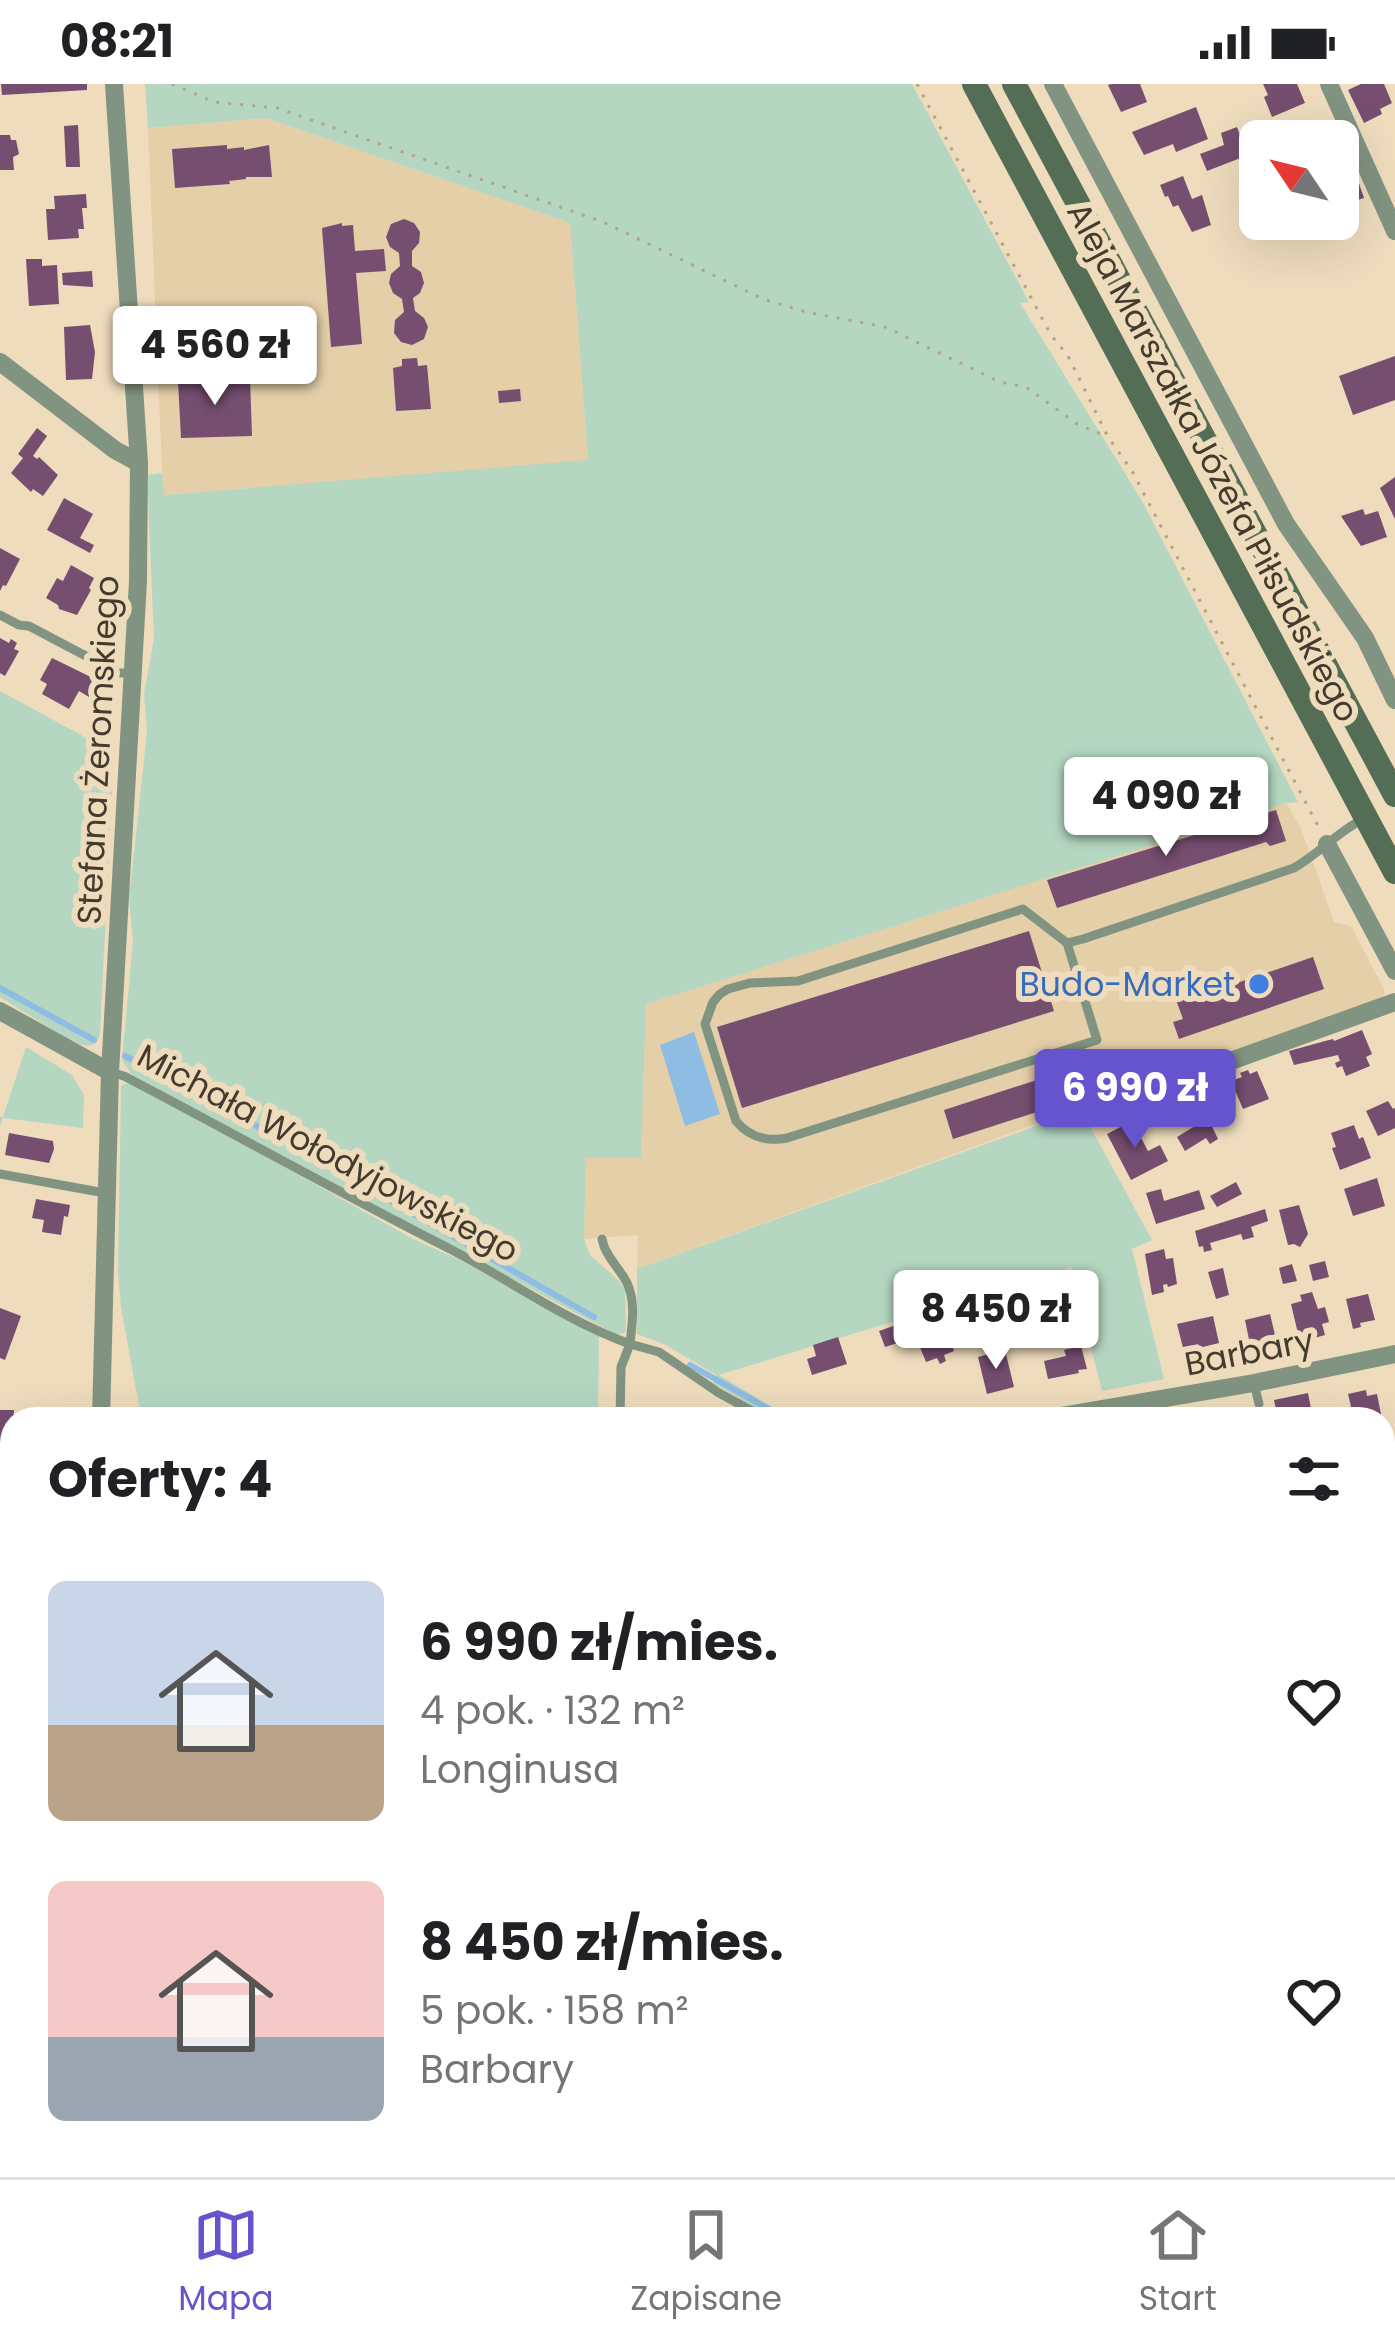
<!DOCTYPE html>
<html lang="pl">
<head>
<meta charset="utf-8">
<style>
  :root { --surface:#fff; --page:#f6f6f6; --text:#202124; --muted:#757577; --line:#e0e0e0; --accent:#6554cd }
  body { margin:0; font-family:Poppins,sans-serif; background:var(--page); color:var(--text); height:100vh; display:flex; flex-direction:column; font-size:45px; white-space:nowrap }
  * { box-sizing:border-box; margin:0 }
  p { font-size:39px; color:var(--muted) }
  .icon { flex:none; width:66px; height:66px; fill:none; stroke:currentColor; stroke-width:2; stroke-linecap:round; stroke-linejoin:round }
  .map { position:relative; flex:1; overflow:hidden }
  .details { position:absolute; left:0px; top:1323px; width:1395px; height:771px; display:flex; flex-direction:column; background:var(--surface); border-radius:36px 36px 0 0; box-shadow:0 12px 48px #0002 }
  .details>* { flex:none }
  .needle { width:78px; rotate:305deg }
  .buttons { position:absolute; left:1239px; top:36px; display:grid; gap:24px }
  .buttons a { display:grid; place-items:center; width:120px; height:120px; border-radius:18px; background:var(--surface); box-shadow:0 12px 48px #0002; font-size:60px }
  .price { position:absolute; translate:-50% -102px; padding:0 27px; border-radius:12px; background:#fff; color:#222; font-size:39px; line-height:78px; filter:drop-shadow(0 3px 6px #0008) }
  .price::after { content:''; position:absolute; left:50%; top:72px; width:36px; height:27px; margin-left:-18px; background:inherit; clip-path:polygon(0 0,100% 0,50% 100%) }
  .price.on { background:var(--accent); color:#fff }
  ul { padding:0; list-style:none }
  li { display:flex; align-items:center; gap:36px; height:300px; padding:0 48px }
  li span { display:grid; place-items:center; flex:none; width:336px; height:240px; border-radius:18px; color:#555 }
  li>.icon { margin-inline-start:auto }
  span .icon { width:144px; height:144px; fill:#fffc; stroke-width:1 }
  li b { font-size:51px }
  h2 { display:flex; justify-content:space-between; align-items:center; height:144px; padding:0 48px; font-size:51px }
  .status { display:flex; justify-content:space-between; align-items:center; height:84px; padding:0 60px; background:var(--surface); direction:ltr }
  .status svg { height:33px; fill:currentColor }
  .tab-bar { display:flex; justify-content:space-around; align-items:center; height:168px; border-top:3px solid var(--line); background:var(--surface); font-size:33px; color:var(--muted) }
  .tab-bar a { display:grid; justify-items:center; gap:6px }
  .tab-bar .on { color:var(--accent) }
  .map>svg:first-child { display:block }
</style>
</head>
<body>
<div class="status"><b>08:21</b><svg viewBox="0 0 49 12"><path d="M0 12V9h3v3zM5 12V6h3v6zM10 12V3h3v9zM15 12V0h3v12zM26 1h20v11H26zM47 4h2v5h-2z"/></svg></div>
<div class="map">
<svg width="1395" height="2093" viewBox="0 0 1395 2093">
  <rect width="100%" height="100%" fill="#eedcbd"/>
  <g fill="#e4cfa9">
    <path d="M266,34L570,139L588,377L163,411L148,44Z"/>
    <path d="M1286,719L1301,744L1334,838L1351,842L1385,907L1382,914L637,1185L638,1151L584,1155L586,1073L641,1074L646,920Z"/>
  </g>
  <g fill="#b5d7c2">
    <path d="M145,0H912L1029,218L1020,219L1142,417L1298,718L1286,719L646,920L641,1074H586L584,1155L590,1171L618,1196L625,1206L626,1248L617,1251L131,990L122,976L133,858L129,815L147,648L144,609L154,555L147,391L162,389L164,411L588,376L570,139L266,34L148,44Z"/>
    <path d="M0,607L114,669L100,948C98,964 88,963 74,959L0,913Z"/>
    <path d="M26,963L72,991L84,1011L83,1044L3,1034L0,1042V1033H3Z"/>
    <path d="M129,999L226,1050L413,1155L460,1176L599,1252L598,1335H137L140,1327L121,1224L118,1188L121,1004L122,1001Z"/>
    <path d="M1081,1026L1152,1156L1132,1165L1164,1295L1102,1307L1071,1183L719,1291L792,1335H775L713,1299L716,1291L664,1260L637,1250V1185Z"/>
    <path d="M9,1433H12V1606L0,1602V1438L4,1440Z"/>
    <path d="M0,1788L12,1791V1847L0,1894Z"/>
    <path d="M1395,1800V2093H1279L1283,2082H1383V1830Z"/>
    <path d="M100,2082H195L191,2093H96Z"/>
    <path d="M207,2082H622L617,2093H203Z"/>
    <path d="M767,2082H909L905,2093H795Z"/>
  </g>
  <path fill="#8fbce3" d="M694,948L720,1030L685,1042L660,961Z"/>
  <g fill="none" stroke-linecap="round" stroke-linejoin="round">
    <g stroke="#8fbce3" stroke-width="6">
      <path d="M0,904L94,956"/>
      <path d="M125,972L296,1063L594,1233"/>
      <path d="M690,1281L787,1335"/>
      <path d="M0,2070L12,2075"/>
      <path d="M30,2082L60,2093"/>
    </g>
  </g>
  <g fill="#764e70">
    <path d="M1,0H87V6L2,11Z"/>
    <path d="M1111,0H1140L1147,18L1121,28L1108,1Z"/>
    <path d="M1263,0H1297L1305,19L1272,33L1264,13L1268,11Z"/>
    <path d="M1361,0H1384L1392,19L1380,25L1382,30L1364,39L1348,6Z"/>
    <path d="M1196,23L1208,55L1176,68L1173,60L1144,71L1132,48Z"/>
    <path d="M1314,38L1319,52L1312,55V57H1276L1275,53Z"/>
    <path d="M78,41L80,83H66L64,42Z"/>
    <path d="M1237,43L1241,54L1249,51L1256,68L1207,87L1200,70L1224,61L1221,49Z"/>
    <path d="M0,51H10L11,56H16L19,70L13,73L14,86H0Z"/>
    <path d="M227,61V65L244,63V66L269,61L272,93H246V95L229,97L230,100L175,104L172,65Z"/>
    <path d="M1355,88L1364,114L1354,117L1352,112L1338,117V95Z"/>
    <path d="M1183,92L1192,115L1202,111L1211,141L1192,148L1178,121L1173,123L1168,112L1165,113L1160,101Z"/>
    <path d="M86,110L87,124H82L84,145H78L79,154L48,156L46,125H55L54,112Z"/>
    <path d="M404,135L414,139L420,148L419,159L412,167V182L421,188L424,199L420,209L413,214L415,227L424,234L428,243L424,255L412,261L401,258L394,249L395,236L404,228L402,215L393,209L389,199L391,190L400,182L399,169L390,163L386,153L391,140Z"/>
    <path d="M342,139V142L353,141L355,167L384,165L386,187L356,189L362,260L331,263L322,144Z"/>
    <path d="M26,175H42V182L57,181L59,220L29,222Z"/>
    <path d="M92,187L93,203L63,201L62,189Z"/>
    <path d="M90,241L95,268L92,295L66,296L64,243Z"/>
    <path d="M1395,272V316L1353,331L1339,292Z"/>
    <path d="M417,274L418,282L427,281L431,325L396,327L393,284L402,282V275Z"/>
    <path d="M250,294L252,352L181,354L178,297Z"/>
    <path d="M520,305L521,317L499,319L498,307Z"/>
    <path d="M37,344L47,352L33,372L37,375L39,373L58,391L43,412L33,405L31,408L11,389L23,374L18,370Z"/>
    <path d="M1395,393V435L1380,404Z"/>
    <path d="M64,414L93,430L80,454L94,461L90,469L47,446Z"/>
    <path d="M1363,425L1365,431L1378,427L1387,453L1361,462L1341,432Z"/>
    <path d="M0,464L20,475L6,502L3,501L0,507Z"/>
    <path d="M71,481L94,494L89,504L91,506L77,531L59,525L58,521L46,514L57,494L63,497Z"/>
    <path d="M0,554L9,559L11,555L17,559L14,565L19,567L5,592L0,589Z"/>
    <path d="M52,574L99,597L89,613L79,607L69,625L42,610L47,600L40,596Z"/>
    <path d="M1276,726L1286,757L1270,762L1266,758L1057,824L1047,796Z"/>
    <path d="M1029,847L1054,927L742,1024L717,943Z"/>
    <path d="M1313,873L1324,905L1179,955L1173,938L1183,935L1175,913L1187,909L1190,915Z"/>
    <path d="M1362,946L1372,970L1366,973L1370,982L1346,992L1342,982L1337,984L1335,979L1340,977L1338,971L1294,981L1289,967L1325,957L1333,955L1334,957Z"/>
    <path d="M1117,970L1127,999L953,1055L944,1026Z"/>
    <path d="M1248,986L1250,990L1257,987L1269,1015L1243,1025L1231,997L1242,993L1240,989Z"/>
    <path d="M1388,1017L1393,1025L1395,1024V1044L1378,1052L1366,1027Z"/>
    <path d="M1208,1034L1218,1055L1210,1060L1206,1054L1185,1067L1177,1053Z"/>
    <path d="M1132,1037L1148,1067L1160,1061L1168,1077L1131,1096L1107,1050Z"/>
    <path d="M1354,1041L1359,1055L1363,1053L1371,1074L1340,1086L1332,1064L1336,1063L1331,1049Z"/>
    <path d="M9,1049L53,1057L54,1065L49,1079L5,1071Z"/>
    <path d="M1377,1094L1385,1122L1353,1132L1344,1105Z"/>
    <path d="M1236,1098L1242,1110L1217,1123L1210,1112Z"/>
    <path d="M1161,1105L1164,1117L1199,1106L1205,1125L1156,1140L1146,1109Z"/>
    <path d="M36,1115L70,1121L68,1133L64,1132L61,1151L42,1148L44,1136L32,1134Z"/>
    <path d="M1299,1121L1308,1150L1300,1163L1294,1160L1288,1161L1279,1126Z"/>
    <path d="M1265,1125L1268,1137L1251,1143L1254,1153L1243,1156L1241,1150L1210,1159L1212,1166L1204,1168L1203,1162L1199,1163L1195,1147Z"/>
    <path d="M1164,1165L1166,1175L1173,1174L1177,1200L1168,1203L1167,1200L1163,1201L1164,1208L1152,1211L1145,1170Z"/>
    <path d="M1325,1177L1329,1193L1313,1197L1309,1181Z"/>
    <path d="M1292,1180L1297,1197L1283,1200L1279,1184Z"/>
    <path d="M1223,1184L1229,1211L1216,1215L1208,1188Z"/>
    <path d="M1312,1208L1318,1225L1325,1223L1329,1238L1322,1240L1325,1251L1300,1258L1291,1220L1302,1217L1300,1211Z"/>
    <path d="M1368,1210L1375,1236L1360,1239L1361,1243L1353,1245L1346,1215Z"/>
    <path d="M0,1224L21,1232L5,1276L0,1274Z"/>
    <path d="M945,1227L951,1243L946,1245L954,1267L944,1271L946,1277L940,1280L937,1274L926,1278L911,1241Z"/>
    <path d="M1270,1230L1276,1255L1251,1265L1245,1236Z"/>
    <path d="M1213,1232L1219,1259L1199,1264L1198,1260L1183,1264L1177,1240Z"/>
    <path d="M908,1237L913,1254L885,1263L879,1247Z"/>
    <path d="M838,1253L847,1280L812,1291L807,1275L816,1272L813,1261Z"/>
    <path d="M1081,1262L1087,1285L1078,1286L1079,1289L1048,1295L1044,1277L1066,1272L1064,1266Z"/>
    <path d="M1005,1266L1014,1303L987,1310L978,1273Z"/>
    <path d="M1366,1306L1367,1312L1377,1310L1382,1335H1354L1348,1310Z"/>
    <path d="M1308,1309L1313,1335H1278L1274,1316Z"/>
    <path d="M0,1326H14L12,1360L0,1362Z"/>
    <path d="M1395,1639V1688L1383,1684V1669Z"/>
    <path d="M3,1688L12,1691V1739L0,1736V1699Z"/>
    <path d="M952,2082H974L970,2093H948Z"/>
    <path d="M1017,2082H1030L1034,2083L1033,2087L1039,2089L1040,2086L1058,2093H1013Z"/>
    <path d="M1214,2082H1236L1232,2093H1209Z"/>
  </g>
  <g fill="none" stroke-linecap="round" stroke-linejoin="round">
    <g stroke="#b1a38a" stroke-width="3" stroke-dasharray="3 9" stroke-linecap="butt">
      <path d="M172,0L214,18L277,24L603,138L763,215L806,228L885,243L1000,298L1026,303L1077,340L1108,353"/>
      <path d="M917,0L1051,251L1068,272L1108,353L1132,387L1318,742"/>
    </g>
    <g stroke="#819381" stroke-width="9">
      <path d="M0,531L19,541L29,542L118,589H132"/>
      <path d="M1067,859L1097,956L787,1054C766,1058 749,1053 736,1037L705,940L713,918L720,910L728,905L750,899L798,897L1023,825L1067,859L1083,855L1294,784C1318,770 1337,749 1361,736"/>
      <path d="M110,988L124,992C233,1049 340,1109 450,1165C510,1196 566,1237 630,1260C632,1240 636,1218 627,1199C619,1183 605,1172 602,1155"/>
      <path d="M0,1090L105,1109"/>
      <path d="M1254,1299L1259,1320"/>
      <path d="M620,1335L621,1283L630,1260L659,1268L719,1309L767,1335"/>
      <path d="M1091,2082L1119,2093"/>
      <path d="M199,2093L204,2082"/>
      <path d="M1187,2093L1191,2082"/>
    </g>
    <g stroke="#819381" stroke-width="18">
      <path d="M1053,0L1286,440L1365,554L1395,616"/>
      <path d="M1329,0L1395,147"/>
      <path d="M0,278L115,366L139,379"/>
      <path d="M1327,760L1395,887"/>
      <path d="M0,927L110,988"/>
      <path d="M1086,1029L1395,918"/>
      <path d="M101,1335L110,988L138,497L139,379L114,0"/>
      <path d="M1043,1335L1254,1299L1395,1270"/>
      <path d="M0,1417H12"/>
      <path d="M1383,1550L1395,1549"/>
      <path d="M0,1969L12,1924"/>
      <path d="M720,2082L748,2093"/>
      <path d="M0,2089L9,2093"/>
    </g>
    <g stroke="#546e55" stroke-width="24">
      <path d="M974,0L1395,788"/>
      <path d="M1014,0L1395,711"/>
    </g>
  </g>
  <circle fill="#3f7fe0" stroke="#eedcbd" stroke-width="4.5" cx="1259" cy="900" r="12"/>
  <g text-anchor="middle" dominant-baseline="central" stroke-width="12" stroke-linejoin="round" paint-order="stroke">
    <g font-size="33" fill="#423b2e" stroke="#eedcbd">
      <text transform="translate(1213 378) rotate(62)">Aleja Marszałka Józefa Piłsudskiego</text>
      <text transform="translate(98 666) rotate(-87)">Stefana Żeromskiego</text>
      <text transform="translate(328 1069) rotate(28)">Michała Wołodyjowskiego</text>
      <text transform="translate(1249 1268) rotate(-11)">Barbary</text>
    </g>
    <g font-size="33" fill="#366cbe" stroke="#eedcbd" text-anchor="end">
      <text x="1235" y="900">Budo-Market</text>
    </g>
  </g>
</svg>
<div class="buttons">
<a><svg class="needle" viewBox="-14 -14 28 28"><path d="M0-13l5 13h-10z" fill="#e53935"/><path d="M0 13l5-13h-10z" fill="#757577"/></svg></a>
</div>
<b class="price" style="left:215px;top:324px">4 560 zł</b>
<b class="price" style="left:1166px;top:775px">4 090 zł</b>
<b class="price on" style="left:1135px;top:1067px">6 990 zł</b>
<b class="price" style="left:996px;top:1288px">8 450 zł</b>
<section class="details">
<h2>Oferty: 4<svg class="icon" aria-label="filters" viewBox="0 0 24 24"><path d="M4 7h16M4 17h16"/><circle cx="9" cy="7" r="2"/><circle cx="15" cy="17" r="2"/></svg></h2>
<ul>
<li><span style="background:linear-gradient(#c9d6e8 60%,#b9a48a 0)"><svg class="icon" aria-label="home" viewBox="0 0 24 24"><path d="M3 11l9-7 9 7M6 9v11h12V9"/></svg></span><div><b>6 990 zł/mies.</b><p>4 pok. · 132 m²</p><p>Longinusa</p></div><svg class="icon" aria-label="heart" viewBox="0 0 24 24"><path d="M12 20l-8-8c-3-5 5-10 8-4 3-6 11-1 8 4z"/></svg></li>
<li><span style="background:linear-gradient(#f6c9c9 65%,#9aa5b1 0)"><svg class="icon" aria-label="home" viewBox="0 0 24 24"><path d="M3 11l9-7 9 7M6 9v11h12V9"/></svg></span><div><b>8 450 zł/mies.</b><p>5 pok. · 158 m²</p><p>Barbary</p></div><svg class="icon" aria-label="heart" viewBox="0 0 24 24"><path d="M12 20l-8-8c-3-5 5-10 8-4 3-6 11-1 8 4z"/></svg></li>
</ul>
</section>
</div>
<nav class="tab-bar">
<a class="on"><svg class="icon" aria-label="map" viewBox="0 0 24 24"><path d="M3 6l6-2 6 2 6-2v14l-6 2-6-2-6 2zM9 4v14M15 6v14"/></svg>Mapa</a>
<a><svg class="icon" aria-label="saved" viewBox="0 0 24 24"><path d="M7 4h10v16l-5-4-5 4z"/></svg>Zapisane</a>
<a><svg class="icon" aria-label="home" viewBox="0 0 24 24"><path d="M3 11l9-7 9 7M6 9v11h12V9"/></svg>Start</a>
</nav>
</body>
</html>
